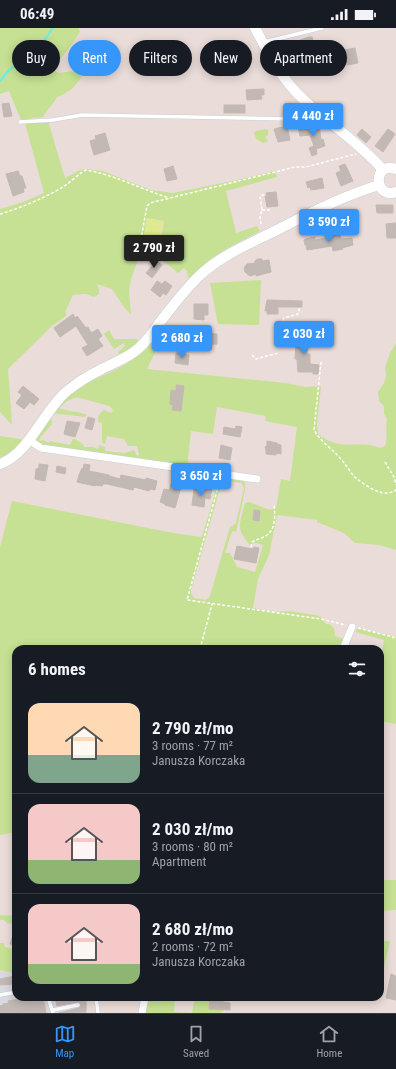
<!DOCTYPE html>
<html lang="en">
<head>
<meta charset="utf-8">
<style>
  :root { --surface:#171b24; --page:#20242c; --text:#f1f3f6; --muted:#9ea1a6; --line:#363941; --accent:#3696f9 }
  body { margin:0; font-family:"Roboto Condensed",sans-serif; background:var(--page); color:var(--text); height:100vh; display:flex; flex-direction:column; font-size:15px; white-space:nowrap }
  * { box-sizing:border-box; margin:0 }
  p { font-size:13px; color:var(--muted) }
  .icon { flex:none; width:22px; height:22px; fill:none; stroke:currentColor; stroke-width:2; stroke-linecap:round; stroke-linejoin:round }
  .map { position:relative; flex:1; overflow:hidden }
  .sheet { position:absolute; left:12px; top:617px; width:372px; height:356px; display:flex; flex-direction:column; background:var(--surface); border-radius:12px; box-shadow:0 2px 10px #0003 }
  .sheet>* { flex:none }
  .banner { position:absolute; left:12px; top:12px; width:372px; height:36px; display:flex; gap:8px }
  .price { position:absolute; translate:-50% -34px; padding:0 9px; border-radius:4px; background:var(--accent); color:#fff; font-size:13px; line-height:26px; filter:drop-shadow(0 1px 2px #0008) }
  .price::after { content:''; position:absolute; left:50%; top:24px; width:12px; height:9px; margin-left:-6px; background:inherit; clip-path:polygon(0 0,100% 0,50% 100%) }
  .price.active { background:#222; color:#fff }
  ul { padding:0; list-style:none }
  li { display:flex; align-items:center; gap:12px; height:100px; padding:0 16px }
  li+li { border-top:1px solid var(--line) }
  li span { display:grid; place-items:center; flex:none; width:112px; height:80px; border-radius:12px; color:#555 }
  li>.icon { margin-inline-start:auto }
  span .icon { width:48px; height:48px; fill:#fffc; stroke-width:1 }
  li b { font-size:17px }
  h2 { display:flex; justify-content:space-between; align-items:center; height:48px; padding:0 16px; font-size:17px }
  .pill { padding:0 14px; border-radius:18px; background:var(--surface); box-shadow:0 2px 10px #0003; font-size:14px; line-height:36px }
  .pill.active { background:var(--accent); color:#fff }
  .status { display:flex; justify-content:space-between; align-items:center; height:28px; padding:0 20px; background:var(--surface); direction:ltr }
  .status svg { height:11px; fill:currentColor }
  .tab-bar { display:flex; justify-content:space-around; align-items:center; height:56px; border-top:1px solid var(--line); background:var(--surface); font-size:11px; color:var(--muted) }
  .tab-bar a { display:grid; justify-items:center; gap:2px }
  .tab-bar .active { color:var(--accent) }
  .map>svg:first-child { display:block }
</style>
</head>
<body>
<div class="status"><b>06:49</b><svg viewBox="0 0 49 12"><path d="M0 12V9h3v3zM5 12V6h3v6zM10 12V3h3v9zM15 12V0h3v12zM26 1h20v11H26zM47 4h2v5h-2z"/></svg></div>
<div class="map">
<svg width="396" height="985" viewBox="0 0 396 985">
  <rect width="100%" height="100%" fill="#eadcd8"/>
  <path fill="#d9d9e2" d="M0,943L16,947V969H87V985H0Z"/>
  <g fill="#c6e193" fill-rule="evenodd">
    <path d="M0,0H79L80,4L69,20L52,42L59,45L73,43L82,48C75,59 69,65 57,69C53,77 47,81 43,89L21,92L9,63L0,66Z"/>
    <path d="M183,35L188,40L187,42L180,44H164V40C174,38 173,46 183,35Z"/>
    <path d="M48,93L65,150L80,142L87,141L103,143L151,162L173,165L237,152L275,143L277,149L226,163L236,205L257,198L260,203L226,221L209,232L189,250L188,249L187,243L184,240L178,245L158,228L164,193L147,190L142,221L131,251L129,262L131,287L124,279L112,261L97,256L99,262V266C92,272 91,266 84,266C80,266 76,267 73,267L65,284L67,287L52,298L8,341L12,397L0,384V181L23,174L44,165L25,95Z"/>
    <path d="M266,101L268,102V107L265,109L268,113L267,114L263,115L256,111L254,105L256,103Z"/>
    <path d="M261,252L259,297L218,296L210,255Z"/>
    <path d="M164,300L165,304L147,341L286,355L305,359L321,358L317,396L318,406C342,425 357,411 380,420L385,418C388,409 385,400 387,391L384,386V378L379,373L378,364L384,355L386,348L385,340L390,325L396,315V522L379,517L355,515L344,505L317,494V492L277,487L269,527L258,551L253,580L275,584L289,583L315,587L321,589L326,596H329L334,600L335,608L343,611V614L338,621H16V804L0,807V519L12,473L173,505L202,509L219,452L216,449V447L243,451L245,456V462L236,504L232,503L225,525H230L237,539L255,544L263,517L253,514L252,517H250C235,500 240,496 245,475L249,474L270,482L276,480L281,451L290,453L297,399L265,393L266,388L217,379L213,406L191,403L187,440L40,418L34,412L48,391L52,392V396L39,411L40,413L43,412L49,415L50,413L70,417L73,411H75L83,416L84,419H93L98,421L99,417L105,419V423L125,425L134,422L137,428L139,427L137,418H128L124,411L107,408L105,416L102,414V395L98,394C97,388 100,385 104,382L111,385L113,383L111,379L109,378L77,369L67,373L59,380C68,384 78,383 87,387L85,389L52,385L76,360L117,341L131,333L141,325L153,314L161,301ZM222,453H226L242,455L244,460L236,495L234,497L230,499L210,568L206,572L194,570L191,565V562Z"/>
    <path d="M109,302L114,311H137L138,314C135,319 126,326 119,326L118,324L125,318L124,315L114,321L104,306Z"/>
    <path d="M0,408L20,411L23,414L12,424L0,431Z"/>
    <path d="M357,600L396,609V696L380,693V636L384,612L356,604Z"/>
    <path d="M380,852H396V882L380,883Z"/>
    <path d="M0,887L16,888V897L7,895L4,892H0Z"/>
    <path d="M380,913H390L381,953L380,952Z"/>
    <path d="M0,915H4L5,919L16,922V946L0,942Z"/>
    <path d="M147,969H175L174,984L192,985L195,969H229V971L224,973V982L220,985H144Z"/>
  </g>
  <path fill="#dfe98f" d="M147,190L163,193L158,225L142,222Z"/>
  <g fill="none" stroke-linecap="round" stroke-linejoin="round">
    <path stroke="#69ede8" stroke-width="2" d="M0,53L9,42L35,25L53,0"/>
  </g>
  <g fill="#c2b8b4" stroke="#c5b8b2">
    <path d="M309,9H312L316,22L304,25L300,12Z"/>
    <path d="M247,19L248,23H251L252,32L238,33L237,20Z"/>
    <path d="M355,20L358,35L347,37L344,22Z"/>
    <rect x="212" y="30" width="6" height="9"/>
    <path d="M264,61V67H261L262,71L247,72L246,62Z"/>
    <path d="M9,75L12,88L4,89L2,76Z"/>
    <rect x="224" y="77" width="21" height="8"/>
    <path d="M319,96L321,112L323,111L325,118L316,121L317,126L312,128L309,120L314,118L310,107L300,108L298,99Z"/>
    <path d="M287,98L290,112L278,114L274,101Z"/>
    <path d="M362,101L371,109L366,115L357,107Z"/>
    <path d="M388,101L395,106L383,124L375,118Z"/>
    <path d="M105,105L110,122L94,127L90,113L96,111L95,108Z"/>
    <path d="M345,136L353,153L341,158L336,145L341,143L339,138Z"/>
    <path d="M173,138L177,151L167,153L164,141Z"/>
    <path d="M18,143L20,148H22L26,160H23L24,164L13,168L6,146Z"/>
    <path d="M322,150L324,160L311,162L310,159L308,160L306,154Z"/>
    <path d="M276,164L278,178L267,179L265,168H267L266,165Z"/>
    <path d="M376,177H393V185H377Z"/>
    <path d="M396,195V210H387L386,196Z"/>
    <path d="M340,205L341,211L352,210L353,217L342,220L343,221L333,223L332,218L307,222L306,217H305L304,212L305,211L315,209V212L331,209L330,206Z"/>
    <path d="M258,231H262V233L269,232L271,244L256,248V246L250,248L245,244L244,240L247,236L255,235V233Z"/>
    <path d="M156,233L162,237L152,250L146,245Z"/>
    <path d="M157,253L162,256L165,253L172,258L166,267L163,265L160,269L151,262Z"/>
    <path d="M267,272L302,273V279H278V286H267V283H265Z"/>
    <path d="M194,276H208V287H204V292L194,291Z"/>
    <path d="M73,286L75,290L77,288L86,300L88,299L91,305L98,301L102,308L98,311L103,318L87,328L82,320L88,317L76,298L60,309L54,300Z"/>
    <path d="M297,303L308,304L307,326H310V336L319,337L318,346H313V344H298L297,331H295Z"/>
    <path d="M205,305L217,306V316L204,317V314L201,312L204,309Z"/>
    <path d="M176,325L189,327L188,337L175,335Z"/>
    <path d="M176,357L184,358L181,383L172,382L173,377L170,376L171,362L176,363Z"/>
    <path d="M23,358L39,371L34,377L30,374L24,381L16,375L22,367L18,364Z"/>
    <path d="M88,389L95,391L92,402L85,400Z"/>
    <path d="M67,393L80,395L75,409L64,406Z"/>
    <path d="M236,398L242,399L240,409L223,406L224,399L235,401Z"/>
    <path d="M267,413L277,415V416L281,417V426L276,425V427L266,426V422L265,419L267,417Z"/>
    <path d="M221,417L232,420L230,432L219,430Z"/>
    <path d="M39,436L48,437L45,453L35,451L36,441L39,440Z"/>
    <path d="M84,436L90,437L89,443L109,447V448L120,451L121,447L146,452V450L157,453L155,462L150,461L149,463L134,459L133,462L107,456H103L102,458L95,457V458L77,454L79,447L82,440L83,441Z"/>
    <path d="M57,438L66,440L65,446L56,444Z"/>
    <path d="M171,456L181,459L175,480L165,477V476L160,474L164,461L169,462Z"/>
    <path d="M205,459L212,460L210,471L205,470L204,479L192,477L194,461L204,463Z"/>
    <path d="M254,482L260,483L259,493L253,492Z"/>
    <path d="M237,518L253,521L254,519L259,520L256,535L234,531Z"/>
    <path d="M15,901H16V918L10,916Z"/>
    <path d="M391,946L396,948V972L386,970Z"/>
    <path d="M15,948L16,956L0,957V951Z"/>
    <path d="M28,969H43L46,985H0V978L3,977V976L9,975L8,973Z"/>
    <path d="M55,969H86V984L59,985L79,980L81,976L77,974L57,978Z"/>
    <path d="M210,972L230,975V982L209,981Z"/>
  </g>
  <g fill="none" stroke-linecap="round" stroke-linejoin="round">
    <defs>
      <g id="lane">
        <path d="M264,14L322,0"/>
        <path d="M20,94L53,92L82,87L293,91"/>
        <path d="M0,967L16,964"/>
        <path d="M48,969L53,985"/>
        <path d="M96,969L98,985"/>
        <path d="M53,982L78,977"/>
      </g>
      <g id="street">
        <path d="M29,412L41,420L257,451"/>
        <path d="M343,621L352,599"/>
        <path d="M142,985L145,969"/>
      </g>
      <g id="secondary">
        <path d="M255,0C268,25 282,52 303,71C329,96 360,115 383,142"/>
        <path d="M396,141C372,133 374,172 396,164"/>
        <path d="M0,436C30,425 43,383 67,363C77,355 88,348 100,342C113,335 128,330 139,320C147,313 154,303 160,294C172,279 183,264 197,250C219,228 249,216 277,202C310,185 343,168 379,157"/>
      </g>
    </defs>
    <use href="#lane" stroke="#c6d0d9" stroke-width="4.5"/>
    <use href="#street" stroke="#c6d0d9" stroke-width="8"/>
    <use href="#secondary" stroke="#c6d0d9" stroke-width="11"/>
    <g stroke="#fff" stroke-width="1.5" stroke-dasharray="3 2" stroke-linecap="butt">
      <path d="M262,182H272"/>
      <path d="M0,186C21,180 47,169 66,157C73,152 78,146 86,142C115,147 141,161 169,170"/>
      <path d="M261,196L260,189L262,182L260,168L266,166"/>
      <path d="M138,227L147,178L150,175L295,139H306L356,126"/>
      <path d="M294,296V304"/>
      <path d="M281,297L284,290L298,286L300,279"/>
      <path d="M252,327L256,331L270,327L279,325"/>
      <path d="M321,334L314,402C320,413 331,420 339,429C346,436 350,445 357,451C367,458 383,471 396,462V459"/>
      <path d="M385,434L394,449L396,457"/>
      <path d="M220,452L187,572L321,591L346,597"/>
      <path d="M251,519L252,514C256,511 262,511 267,507C276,501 275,485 274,476"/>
      <path d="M358,600L396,610"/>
      <path d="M200,621L212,576"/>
    </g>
    <use href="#lane" stroke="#fff" stroke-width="3.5"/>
    <use href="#street" stroke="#fff" stroke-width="7"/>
    <use href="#secondary" stroke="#fff" stroke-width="10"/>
  </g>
</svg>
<b class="price" style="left:313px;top:109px">4 440 zł</b>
<b class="price" style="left:329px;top:215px">3 590 zł</b>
<b class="price active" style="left:154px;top:241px">2 790 zł</b>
<b class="price" style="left:304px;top:327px">2 030 zł</b>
<b class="price" style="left:182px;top:331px">2 680 zł</b>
<b class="price" style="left:201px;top:469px">3 650 zł</b>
<div class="banner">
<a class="pill">Buy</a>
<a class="pill active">Rent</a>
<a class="pill">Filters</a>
<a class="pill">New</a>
<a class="pill">Apartment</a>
</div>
<section class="sheet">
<h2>6 homes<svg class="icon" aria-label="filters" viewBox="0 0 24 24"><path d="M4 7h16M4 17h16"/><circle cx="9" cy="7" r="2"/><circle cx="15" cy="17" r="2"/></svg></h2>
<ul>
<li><span style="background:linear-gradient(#ffd9b3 65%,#7fa58c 0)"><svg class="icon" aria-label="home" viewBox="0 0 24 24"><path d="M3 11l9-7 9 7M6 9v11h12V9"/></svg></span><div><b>2 790 zł/mo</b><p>3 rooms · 77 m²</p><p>Janusza Korczaka</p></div></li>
<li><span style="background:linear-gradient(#f6c9c9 70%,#8fb573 0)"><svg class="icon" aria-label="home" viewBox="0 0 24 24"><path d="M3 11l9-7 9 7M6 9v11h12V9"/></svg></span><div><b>2 030 zł/mo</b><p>3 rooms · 80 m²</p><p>Apartment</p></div></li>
<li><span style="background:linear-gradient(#f6c9c9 75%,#8fb573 0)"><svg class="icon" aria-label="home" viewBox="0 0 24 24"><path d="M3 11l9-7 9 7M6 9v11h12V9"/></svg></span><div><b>2 680 zł/mo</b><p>2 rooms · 72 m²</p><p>Janusza Korczaka</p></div></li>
</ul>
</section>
</div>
<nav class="tab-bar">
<a class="active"><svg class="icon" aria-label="map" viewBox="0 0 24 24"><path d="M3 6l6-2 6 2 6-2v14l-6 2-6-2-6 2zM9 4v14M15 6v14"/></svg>Map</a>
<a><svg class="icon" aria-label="saved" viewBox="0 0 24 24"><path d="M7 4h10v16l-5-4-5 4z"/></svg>Saved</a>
<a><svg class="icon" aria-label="home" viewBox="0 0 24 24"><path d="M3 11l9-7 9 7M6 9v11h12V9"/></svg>Home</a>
</nav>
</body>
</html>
